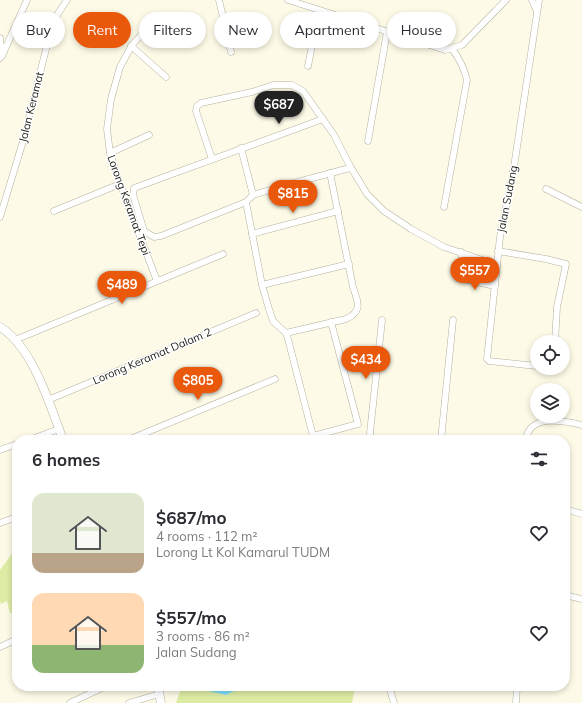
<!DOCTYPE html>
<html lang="en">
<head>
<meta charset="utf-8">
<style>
  :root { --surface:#fff; --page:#f7f7f7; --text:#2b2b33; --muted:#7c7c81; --accent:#ea580c }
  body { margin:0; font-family:Mulish,sans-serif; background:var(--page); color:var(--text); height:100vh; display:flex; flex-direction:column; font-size:15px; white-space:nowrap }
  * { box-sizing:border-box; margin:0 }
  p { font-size:13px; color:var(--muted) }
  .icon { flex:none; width:22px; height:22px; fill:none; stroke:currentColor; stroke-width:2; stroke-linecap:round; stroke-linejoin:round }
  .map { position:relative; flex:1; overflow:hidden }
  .panel { position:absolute; left:12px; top:435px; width:558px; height:256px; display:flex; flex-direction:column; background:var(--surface); border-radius:16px; box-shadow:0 2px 6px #0003 }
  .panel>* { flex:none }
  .top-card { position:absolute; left:12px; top:12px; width:558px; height:36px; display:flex; gap:8px }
  .fabs { position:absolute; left:530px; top:335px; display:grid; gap:8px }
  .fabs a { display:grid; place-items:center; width:40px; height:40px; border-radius:50%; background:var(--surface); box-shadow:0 2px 6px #0003; font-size:20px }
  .price { position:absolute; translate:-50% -34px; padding:0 9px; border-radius:14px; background:var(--accent); color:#fff; font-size:13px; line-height:26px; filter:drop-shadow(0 1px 2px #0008) }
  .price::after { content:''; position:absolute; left:50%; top:24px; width:12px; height:9px; margin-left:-6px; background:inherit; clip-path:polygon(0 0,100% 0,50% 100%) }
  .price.selected { background:#222; color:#fff }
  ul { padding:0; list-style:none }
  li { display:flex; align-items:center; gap:12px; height:100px; padding:0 20px }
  li span { display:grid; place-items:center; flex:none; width:112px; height:80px; border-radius:12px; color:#555 }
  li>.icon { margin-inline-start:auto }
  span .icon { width:48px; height:48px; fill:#fffc; stroke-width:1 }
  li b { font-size:17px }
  h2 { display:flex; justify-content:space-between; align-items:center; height:48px; padding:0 20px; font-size:17px }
  .tag { padding:0 14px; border-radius:18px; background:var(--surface); box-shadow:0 2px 6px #0003; font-size:14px; line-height:36px }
  .tag.selected { background:var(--accent); color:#fff }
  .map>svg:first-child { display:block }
</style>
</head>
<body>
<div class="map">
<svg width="582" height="703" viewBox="0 0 582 703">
  <rect width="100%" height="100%" fill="#fdfae7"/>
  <g fill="#ddeca5">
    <path d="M17,547V613H10L7,601L1,604L0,601V570Z"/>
    <path d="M182,686H355L352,703H176Z"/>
  </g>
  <path fill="#7ddfff" d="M205,686H244L226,695L209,691Z"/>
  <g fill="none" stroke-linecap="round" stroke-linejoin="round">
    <defs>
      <g id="minor">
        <path d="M219,0L231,52"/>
        <path d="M288,0L445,50L462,45L506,0"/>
        <path d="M532,0L537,11"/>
        <path d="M153,22L132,45L120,67L111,99L107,129L110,153L120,184L157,281"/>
        <path d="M0,38L2,55"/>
        <path d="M131,46L166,77"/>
        <path d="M0,58L2,56L27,0"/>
        <path d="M308,66L319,10"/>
        <path d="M368,141L387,32"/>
        <path d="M241,148L253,195L246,202L262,285L269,309L273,321L286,333L288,339L313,436"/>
        <path d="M110,153L149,135"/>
        <path d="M212,159L196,111L197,106L201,103L252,92L273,85H292L303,91L334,135L350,166L367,194L384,211L411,229L444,247L497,265"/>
        <path d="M546,189L582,207"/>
        <path d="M253,195L301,181L350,168"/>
        <path d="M246,202L161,236L154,237L144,231L133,195L134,188L323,119"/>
        <path d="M444,207L467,80C464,68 460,59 452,49"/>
        <path d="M54,211L120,184"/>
        <path d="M0,217L24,138L48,41L55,18L67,0"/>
        <path d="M252,234L338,211"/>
        <path d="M498,251L546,259L566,264L557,307L555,342"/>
        <path d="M461,252L462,259L459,278L495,286"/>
        <path d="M262,285L349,264"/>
        <path d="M286,333L346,319C363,311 358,302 353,287L330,173"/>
        <path d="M15,340L223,254"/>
        <path d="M537,366L489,361L487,359L500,237L514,167L539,0"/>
        <path d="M48,400L256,313"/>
        <path d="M29,440L59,429"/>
        <path d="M128,440L275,379"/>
        <path d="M315,440L313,436L358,424L331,322"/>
        <path d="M371,440L370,433L382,320"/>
        <path d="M441,440L453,320"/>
        <path d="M526,440C529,413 565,421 582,425"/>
        <path d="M0,450L17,444"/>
        <path d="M565,509L582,514"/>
        <path d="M0,523L17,517"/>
        <path d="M565,595L582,599"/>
        <path d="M0,647L17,639"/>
        <path d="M389,686L394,703"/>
        <path d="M70,703L106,686"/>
        <path d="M129,703L159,694"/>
        <path d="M516,703L517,686"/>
      </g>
      <g id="tertiary">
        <path d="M0,327C33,347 50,405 63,440"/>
        <path d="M158,686L161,703"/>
      </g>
    </defs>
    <use href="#minor" stroke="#b4b1a0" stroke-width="7"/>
    <use href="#tertiary" stroke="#b4b1a0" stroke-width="9"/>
    <use href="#minor" stroke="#fff" stroke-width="6"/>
    <use href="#tertiary" stroke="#fff" stroke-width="8"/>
  </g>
  <g text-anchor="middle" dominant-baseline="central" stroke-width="3" stroke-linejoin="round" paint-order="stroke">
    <g font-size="11" fill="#1f1e17" stroke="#fff">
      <text transform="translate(31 107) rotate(-76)">Jalan Keramat</text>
      <text transform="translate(507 199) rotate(-79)">Jalan Sudang</text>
      <text transform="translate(129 205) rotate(70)">Lorong Keramat Tepi</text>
      <text transform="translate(152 356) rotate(-23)">Lorong Keramat Dalam 2</text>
    </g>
  </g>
</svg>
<div class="fabs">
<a><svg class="icon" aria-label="locate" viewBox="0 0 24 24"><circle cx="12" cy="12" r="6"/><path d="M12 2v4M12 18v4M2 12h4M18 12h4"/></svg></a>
<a><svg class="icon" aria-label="layers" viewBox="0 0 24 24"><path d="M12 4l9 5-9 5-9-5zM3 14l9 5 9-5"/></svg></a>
</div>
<b class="price selected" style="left:279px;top:125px">$687</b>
<b class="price" style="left:293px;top:214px">$815</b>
<b class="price" style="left:475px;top:291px">$557</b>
<b class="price" style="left:122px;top:305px">$489</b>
<b class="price" style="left:366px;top:380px">$434</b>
<b class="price" style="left:198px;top:401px">$805</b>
<div class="top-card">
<a class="tag">Buy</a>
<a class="tag selected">Rent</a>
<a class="tag">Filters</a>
<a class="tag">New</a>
<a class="tag">Apartment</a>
<a class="tag">House</a>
</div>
<section class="panel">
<h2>6 homes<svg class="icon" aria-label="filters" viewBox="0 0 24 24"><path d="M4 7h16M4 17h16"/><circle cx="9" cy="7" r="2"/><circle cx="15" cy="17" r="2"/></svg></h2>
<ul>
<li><span style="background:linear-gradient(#dfe7d0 75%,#b9a48a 0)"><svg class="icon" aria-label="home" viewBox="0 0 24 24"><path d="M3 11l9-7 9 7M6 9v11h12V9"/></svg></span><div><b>$687/mo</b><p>4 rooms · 112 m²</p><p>Lorong Lt Kol Kamarul TUDM</p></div><svg class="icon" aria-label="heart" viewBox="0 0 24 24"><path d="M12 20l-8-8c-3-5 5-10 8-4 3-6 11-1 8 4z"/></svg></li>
<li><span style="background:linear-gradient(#ffd9b3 65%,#8fb573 0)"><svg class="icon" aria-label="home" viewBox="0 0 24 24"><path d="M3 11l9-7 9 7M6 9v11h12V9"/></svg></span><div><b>$557/mo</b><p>3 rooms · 86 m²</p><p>Jalan Sudang</p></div><svg class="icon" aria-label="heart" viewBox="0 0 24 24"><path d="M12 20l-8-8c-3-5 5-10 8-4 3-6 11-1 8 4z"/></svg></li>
</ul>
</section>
</div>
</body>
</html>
